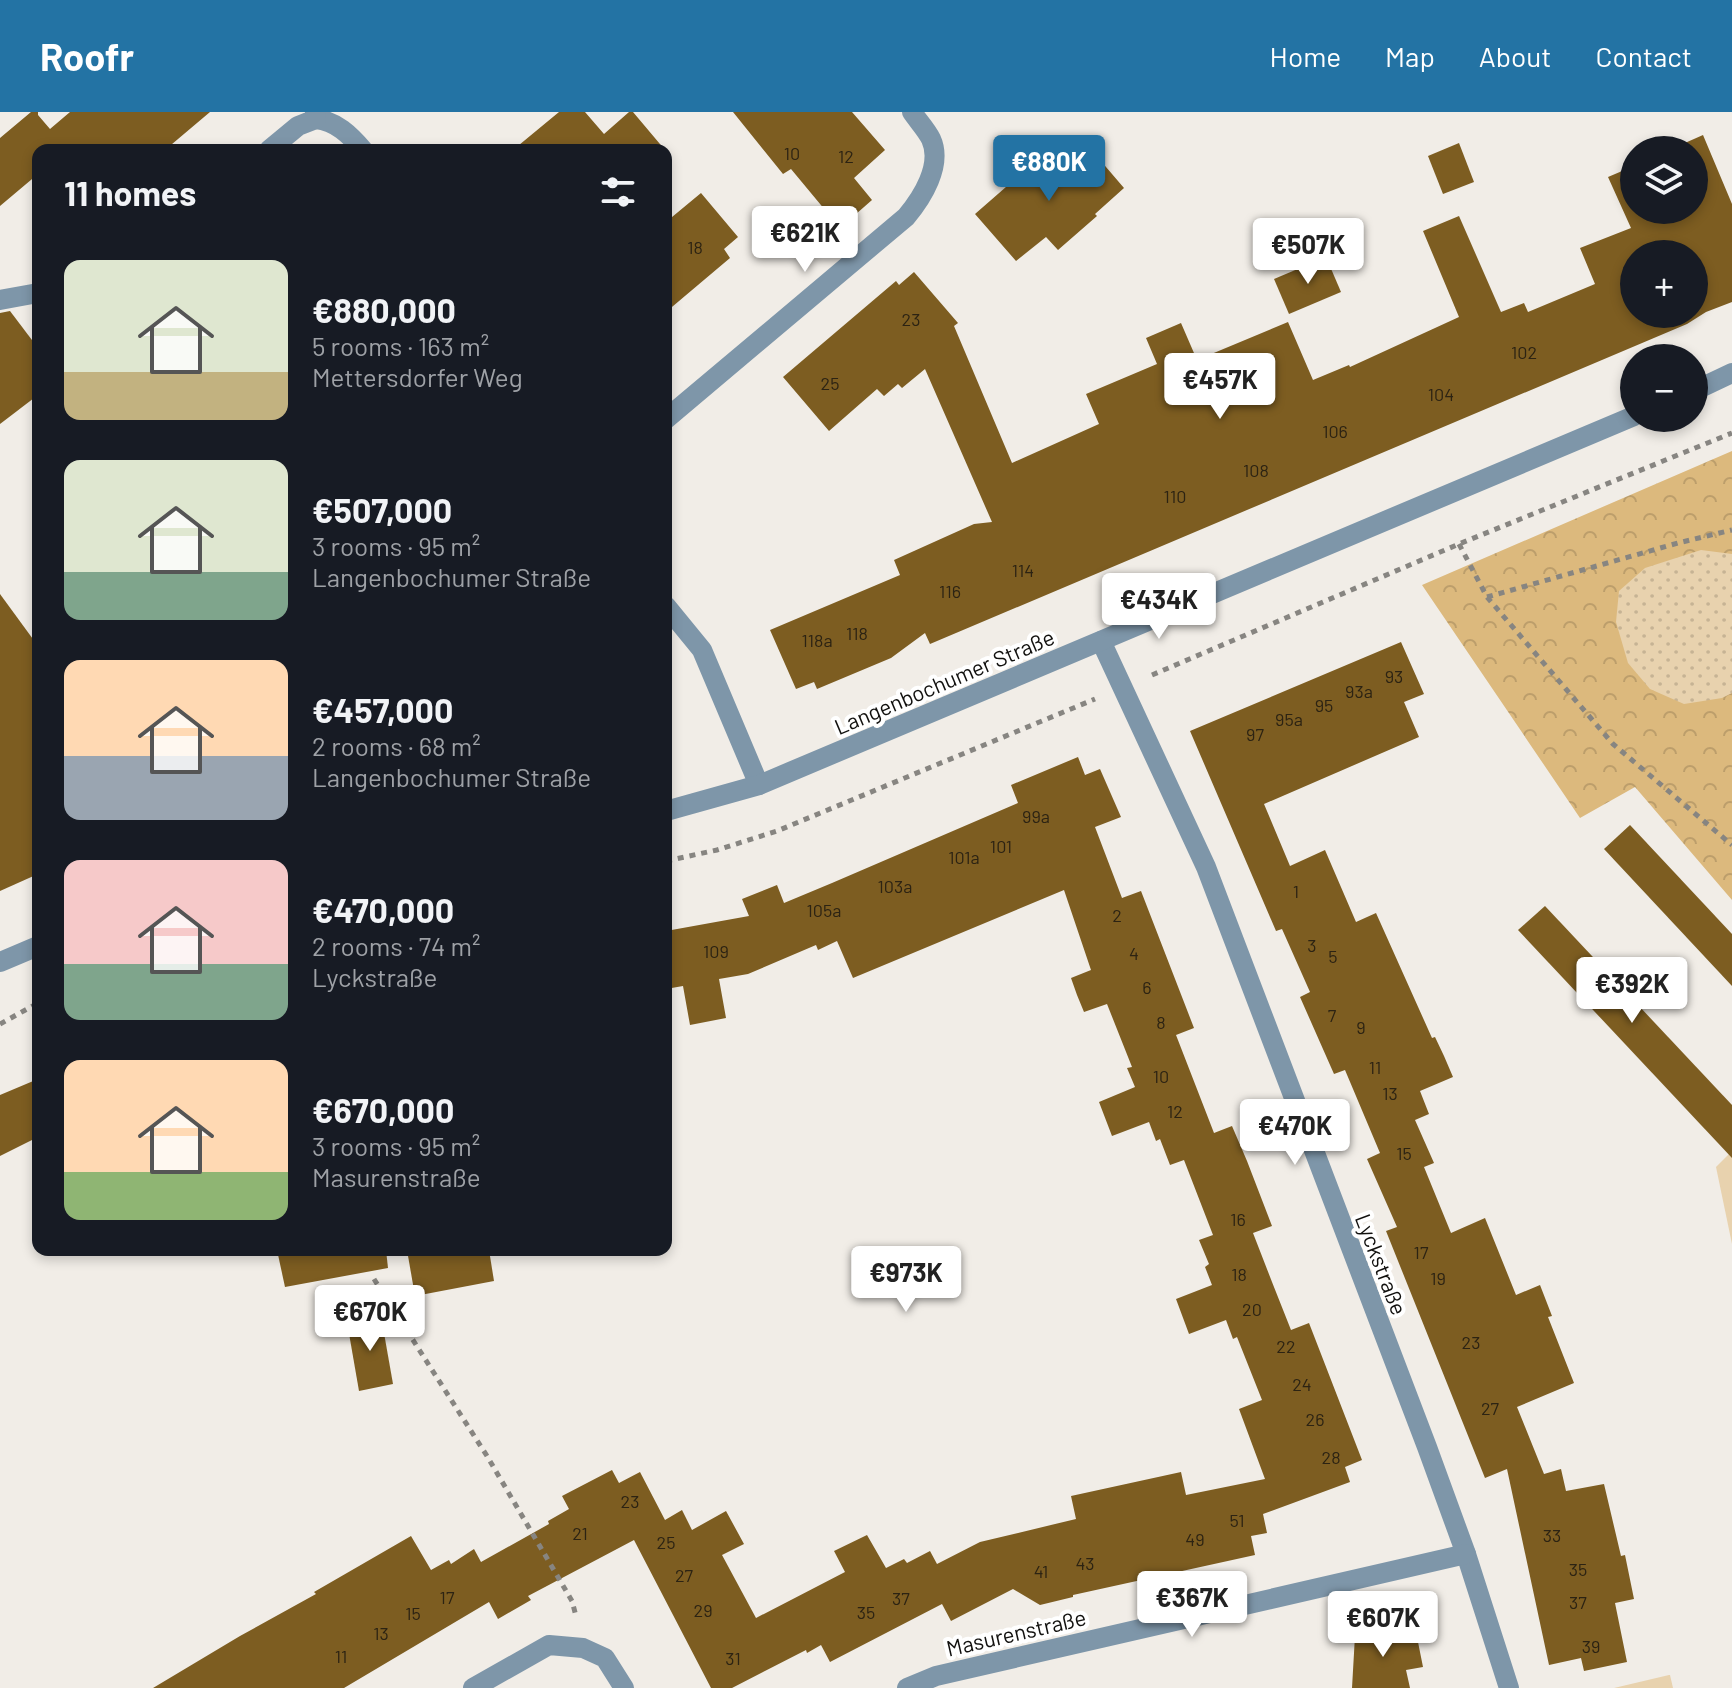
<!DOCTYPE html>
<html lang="en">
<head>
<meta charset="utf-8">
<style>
  :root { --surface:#171b24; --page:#20242c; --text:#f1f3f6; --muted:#9ea1a6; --accent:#2373a4 }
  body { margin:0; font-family:Barlow,sans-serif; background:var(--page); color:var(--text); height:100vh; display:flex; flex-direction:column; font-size:30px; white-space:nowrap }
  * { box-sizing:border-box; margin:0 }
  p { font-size:26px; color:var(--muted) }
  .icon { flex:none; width:44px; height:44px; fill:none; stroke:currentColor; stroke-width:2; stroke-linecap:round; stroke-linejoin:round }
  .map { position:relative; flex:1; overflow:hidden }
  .side { position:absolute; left:32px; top:32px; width:640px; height:1112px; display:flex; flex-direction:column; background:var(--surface); border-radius:16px; box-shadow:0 4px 12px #0003 }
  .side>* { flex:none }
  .controls { position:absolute; left:1620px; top:24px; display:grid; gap:16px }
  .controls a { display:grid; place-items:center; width:88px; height:88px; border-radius:50%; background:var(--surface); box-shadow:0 4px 12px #0003; font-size:40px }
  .price { position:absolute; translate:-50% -68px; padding:0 18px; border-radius:8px; background:#fff; color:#222; font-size:26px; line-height:52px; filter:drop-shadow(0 2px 4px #0008) }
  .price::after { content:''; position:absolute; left:50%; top:48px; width:24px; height:18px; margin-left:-12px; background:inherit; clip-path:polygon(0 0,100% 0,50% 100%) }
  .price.current { background:var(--accent); color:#fff }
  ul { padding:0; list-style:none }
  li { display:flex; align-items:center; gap:24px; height:200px; padding:0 32px }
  li span { display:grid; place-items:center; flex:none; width:224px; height:160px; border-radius:16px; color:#555 }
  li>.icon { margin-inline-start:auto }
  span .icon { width:96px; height:96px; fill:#fffc; stroke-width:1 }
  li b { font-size:34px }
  h2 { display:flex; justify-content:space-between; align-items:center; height:96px; padding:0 32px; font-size:34px }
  header { display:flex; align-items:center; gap:48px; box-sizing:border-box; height:112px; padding:0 40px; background:var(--accent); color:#fff }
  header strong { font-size:38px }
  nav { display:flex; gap:44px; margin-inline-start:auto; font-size:28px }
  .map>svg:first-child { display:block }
</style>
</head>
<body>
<header>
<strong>Roofr</strong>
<nav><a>Home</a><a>Map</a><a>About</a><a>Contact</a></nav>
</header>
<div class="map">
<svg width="1732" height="1576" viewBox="0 0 1732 1576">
  <defs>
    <pattern id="forest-crowns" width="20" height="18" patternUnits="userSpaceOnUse" patternTransform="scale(2)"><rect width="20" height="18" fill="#dcb97d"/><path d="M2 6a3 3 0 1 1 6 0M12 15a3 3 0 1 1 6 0" fill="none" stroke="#bc9e6b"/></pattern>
    <pattern id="park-dots" width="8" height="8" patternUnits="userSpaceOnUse" patternTransform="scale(2)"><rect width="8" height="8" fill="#e8d2ae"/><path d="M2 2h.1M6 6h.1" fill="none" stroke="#c6b394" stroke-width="1.8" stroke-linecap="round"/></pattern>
  </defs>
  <rect width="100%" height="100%" fill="#f1ede7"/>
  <g fill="#e8d2ae">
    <path d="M1732,1039V1132L1716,1055Z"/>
    <path d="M1670,1563L1673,1576H1614L1669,1563Z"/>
  </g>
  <path fill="url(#forest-crowns)" d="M1732,339V788L1635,675L1580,706L1422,473Z"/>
  <path fill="url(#park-dots)" d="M1701,438L1732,442V581L1722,586L1684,592L1650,577L1628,551L1616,510L1619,479L1645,456Z"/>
  <g fill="#7d5d21" fill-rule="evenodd">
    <path d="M31,0H38V3L50,17L70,0H210L165,38H38V62L0,94V26Z"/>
    <path d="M559,0H585L604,22L629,0H633L665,38H513Z"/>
    <path d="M733,0H852L885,38L854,66L872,88L840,116L791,57L783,62Z"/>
    <path d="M1703,23L1732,92V190L1706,200L1687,212L930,532L925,521L891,546L817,577L814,570L796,577L770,518L900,463L894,448L974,412L992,410L925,257L902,276L898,272L884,284L877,277L829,319L783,265L896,169L899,173L914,160L958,211L954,214L1012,351L1099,312L1086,282L1157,252L1146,226L1181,211L1197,248L1288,210L1313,268L1349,253L1350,255L1459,205L1423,119L1459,104L1501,200L1524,191L1528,200L1595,172L1580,136L1631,116L1608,65L1634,54V98H1694V38H1669ZM1634,142H1694V202H1634Z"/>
    <path d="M1459,31L1474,70L1443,82L1428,44Z"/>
    <path d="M1088,34L1124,76L1095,102L1097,104L1058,138L1046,125L1016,149L975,102L1044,42L1059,59Z"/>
    <path d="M701,81L738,125L724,137L730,146L666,200V110Z"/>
    <path d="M1326,145L1341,180L1289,202L1274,167Z"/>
    <path d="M10,199L38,236V283L0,312V201Z"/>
    <path d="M0,482L38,534V762L0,779Z"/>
    <path d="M1401,530L1424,582L1404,590L1419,625L1264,692L1290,754L1325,738L1356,810L1376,801L1432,926L1435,925L1444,944L1453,965L1420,979L1429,1002L1415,1008L1434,1051L1424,1055L1451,1121L1485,1106L1516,1183L1540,1173L1552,1204L1548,1205L1574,1271L1517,1295L1544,1362L1561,1357L1566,1379L1604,1372L1621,1444L1625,1443L1634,1487L1615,1491L1627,1550L1584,1559L1581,1546L1549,1553L1507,1357L1485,1366L1386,1119L1397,1115L1367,1047L1380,1041L1345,958L1334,962L1300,885L1310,880L1282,817L1276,819L1190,619Z"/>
    <path d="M1078,645L1085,663L1100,657L1121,705L1095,715L1122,786L1141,779L1194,916L1176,923L1214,1021L1232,1014L1247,1049L1272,1114L1253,1121L1272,1170L1291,1218L1309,1211L1362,1348L1345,1355L1350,1370L1263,1402L1267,1421L1251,1424L1255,1443L1073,1483V1485L1040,1493L1013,1477L951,1509L942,1492L830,1550L821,1533L807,1541L806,1538L732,1576H711L634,1428L528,1484L531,1488L498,1507L489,1490L344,1576H153L240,1524L316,1482L314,1480L411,1424L431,1458L449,1448L451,1452L474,1437L481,1450L549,1412L548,1409L569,1397L562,1384L612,1358L619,1371L640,1360L665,1408L682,1398L692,1418L726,1399L744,1432L722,1443L756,1506L845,1460L834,1439L867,1423L886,1456L904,1447L907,1451L930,1439L937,1452L980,1430L1076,1407L1071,1384L1181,1360L1186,1383L1265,1367L1239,1297L1262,1288L1237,1225L1233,1227L1226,1208L1189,1222L1176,1187L1212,1173L1205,1155L1209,1152L1199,1128L1213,1123L1184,1048L1170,1053L1160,1027L1156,1029L1149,1010L1112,1024L1099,990L1135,975L1127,956L1132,955L1107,892L1084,900L1077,883L1071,866L1091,858L1064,778L853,866L837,829L818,838L816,833L748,862L719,867L726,906L690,913L683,874L666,877V819L749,804L742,787L777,773L784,791L832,771L1018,691L1011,673Z"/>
    <path d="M1630,713L1732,822V874L1604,737Z"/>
    <path d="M1545,794L1732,993V1046L1518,818Z"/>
    <path d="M38,967V1025L0,1044V983Z"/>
    <path d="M277,1138H386L388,1156L285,1175Z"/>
    <path d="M407,1138H489L494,1169L415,1184Z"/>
    <path d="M381,1204L393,1272L359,1279L347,1210Z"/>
    <path d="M1356,1506L1390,1526L1416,1520L1423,1555L1406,1558L1410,1576H1352Z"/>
  </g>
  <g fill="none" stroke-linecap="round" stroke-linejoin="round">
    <g stroke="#878581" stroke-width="5" stroke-dasharray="6 6" stroke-linecap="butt">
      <path d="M1459,432L1487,485L1613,632L1732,733"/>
      <path d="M1487,485L1678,431L1732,418"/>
      <path d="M1152,563L1459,432L1732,321"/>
      <path d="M666,749L717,738L777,719L1095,587"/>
      <path d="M0,912L38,891"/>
      <path d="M374,1167L487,1344L572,1489L576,1504"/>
    </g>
    <g stroke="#7e96a9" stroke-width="20">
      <path d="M316,7C336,9 350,23 363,38"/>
      <path d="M269,38L298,14L316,7L315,0"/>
      <path d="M0,188L38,181"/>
      <path d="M1694,279L1732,261"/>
      <path d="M666,307L906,105C922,86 943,53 931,27C926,17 918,9 912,0"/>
      <path d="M666,494L702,538L759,673"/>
      <path d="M1101,529L1206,755L1427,1335L1466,1442L1509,1576"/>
      <path d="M666,699L759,673L1634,304"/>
      <path d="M0,850L38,834"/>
      <path d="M473,1576L549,1533L583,1536L605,1546L624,1576"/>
      <path d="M907,1576L936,1564L1466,1442"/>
    </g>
  </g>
  <g text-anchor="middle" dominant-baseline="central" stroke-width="8" stroke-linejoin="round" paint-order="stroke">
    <g font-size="18" fill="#2c2313">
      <text x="792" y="41">10</text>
      <text x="846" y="44">12</text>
      <text x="695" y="135">18</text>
      <text x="911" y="207">23</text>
      <text x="1524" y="240">102</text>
      <text x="830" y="271">25</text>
      <text x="1441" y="282">104</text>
      <text x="1335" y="319">106</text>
      <text x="1256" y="358">108</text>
      <text x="1175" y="384">110</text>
      <text x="1023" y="458">114</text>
      <text x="950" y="479">116</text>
      <text x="857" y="521">118</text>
      <text x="817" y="528">118a</text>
      <text x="1394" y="564">93</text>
      <text x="1359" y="579">93a</text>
      <text x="1324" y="593">95</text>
      <text x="1289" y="607">95a</text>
      <text x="1255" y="622">97</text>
      <text x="1036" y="704">99a</text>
      <text x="1001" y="734">101</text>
      <text x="964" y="745">101a</text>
      <text x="895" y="774">103a</text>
      <text x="1296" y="779">1</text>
      <text x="824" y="798">105a</text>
      <text x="1117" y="803">2</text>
      <text x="1312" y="833">3</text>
      <text x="716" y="839">109</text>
      <text x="1134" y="841">4</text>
      <text x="1333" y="844">5</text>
      <text x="1147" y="875">6</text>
      <text x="1332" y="903">7</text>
      <text x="1161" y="910">8</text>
      <text x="1361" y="915">9</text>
      <text x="1375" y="955">11</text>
      <text x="1161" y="964">10</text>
      <text x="1390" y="981">13</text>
      <text x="1175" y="999">12</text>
      <text x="1404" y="1041">15</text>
      <text x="1238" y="1107">16</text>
      <text x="1421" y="1140">17</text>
      <text x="1239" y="1162">18</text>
      <text x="1438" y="1166">19</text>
      <text x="1252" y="1197">20</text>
      <text x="1471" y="1230">23</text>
      <text x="1286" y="1234">22</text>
      <text x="1302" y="1272">24</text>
      <text x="1490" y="1296">27</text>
      <text x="1315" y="1307">26</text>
      <text x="1331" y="1345">28</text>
      <text x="630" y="1389">23</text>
      <text x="1237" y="1408">51</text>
      <text x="580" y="1421">21</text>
      <text x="1552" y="1423">33</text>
      <text x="1195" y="1427">49</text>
      <text x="666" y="1430">25</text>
      <text x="1085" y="1451">43</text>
      <text x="1578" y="1457">35</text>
      <text x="1041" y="1459">41</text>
      <text x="684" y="1463">27</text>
      <text x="447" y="1485">17</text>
      <text x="901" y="1486">37</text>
      <text x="1578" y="1490">37</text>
      <text x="703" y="1498">29</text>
      <text x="866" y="1500">35</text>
      <text x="413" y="1501">15</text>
      <text x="381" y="1521">13</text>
      <text x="1591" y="1534">39</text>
      <text x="341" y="1544">11</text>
      <text x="733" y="1546">31</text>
    </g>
    <g font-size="22" fill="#11100e" stroke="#fff">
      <text transform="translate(944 569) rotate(-23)">Langenbochumer Straße</text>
      <text transform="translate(1382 1152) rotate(69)">Lyckstraße</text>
      <text transform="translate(1016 1520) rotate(-13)">Masurenstraße</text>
    </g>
  </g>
</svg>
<div class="controls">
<a><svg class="icon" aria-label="layers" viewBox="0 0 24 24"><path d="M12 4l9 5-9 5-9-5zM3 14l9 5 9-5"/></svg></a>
<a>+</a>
<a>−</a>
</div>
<b class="price current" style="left:1049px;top:91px">€880K</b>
<b class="price" style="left:805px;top:162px">€621K</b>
<b class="price" style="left:1308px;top:174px">€507K</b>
<b class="price" style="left:1220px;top:309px">€457K</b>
<b class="price" style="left:1159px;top:529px">€434K</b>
<b class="price" style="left:1632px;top:913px">€392K</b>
<b class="price" style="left:1295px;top:1055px">€470K</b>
<b class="price" style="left:906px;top:1202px">€973K</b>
<b class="price" style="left:370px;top:1241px">€670K</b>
<b class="price" style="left:1192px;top:1527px">€367K</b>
<b class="price" style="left:1383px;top:1547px">€607K</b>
<section class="side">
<h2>11 homes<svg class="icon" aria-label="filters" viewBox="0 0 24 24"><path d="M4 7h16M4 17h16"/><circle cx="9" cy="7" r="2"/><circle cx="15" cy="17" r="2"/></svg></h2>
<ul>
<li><span style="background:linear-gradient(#dfe7d0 70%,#c2b280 0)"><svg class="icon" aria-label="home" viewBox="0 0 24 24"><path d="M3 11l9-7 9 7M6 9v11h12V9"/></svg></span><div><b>€880,000</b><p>5 rooms · 163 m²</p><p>Mettersdorfer Weg</p></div></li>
<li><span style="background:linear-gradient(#dfe7d0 70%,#7fa58c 0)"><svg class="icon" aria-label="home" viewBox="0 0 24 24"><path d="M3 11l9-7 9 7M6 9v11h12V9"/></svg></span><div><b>€507,000</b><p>3 rooms · 95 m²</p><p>Langenbochumer Straße</p></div></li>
<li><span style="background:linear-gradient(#ffd9b3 60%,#9aa5b1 0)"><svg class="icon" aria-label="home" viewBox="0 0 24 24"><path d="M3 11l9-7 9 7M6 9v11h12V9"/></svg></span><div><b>€457,000</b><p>2 rooms · 68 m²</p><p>Langenbochumer Straße</p></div></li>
<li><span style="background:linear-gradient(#f6c9c9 65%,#7fa58c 0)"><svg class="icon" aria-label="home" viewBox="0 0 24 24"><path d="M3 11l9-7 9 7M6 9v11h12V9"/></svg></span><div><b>€470,000</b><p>2 rooms · 74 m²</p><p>Lyckstraße</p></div></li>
<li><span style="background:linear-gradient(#ffd9b3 70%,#8fb573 0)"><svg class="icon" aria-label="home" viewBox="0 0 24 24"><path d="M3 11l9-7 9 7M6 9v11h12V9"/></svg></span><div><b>€670,000</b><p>3 rooms · 95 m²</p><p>Masurenstraße</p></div></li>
</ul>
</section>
</div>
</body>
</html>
